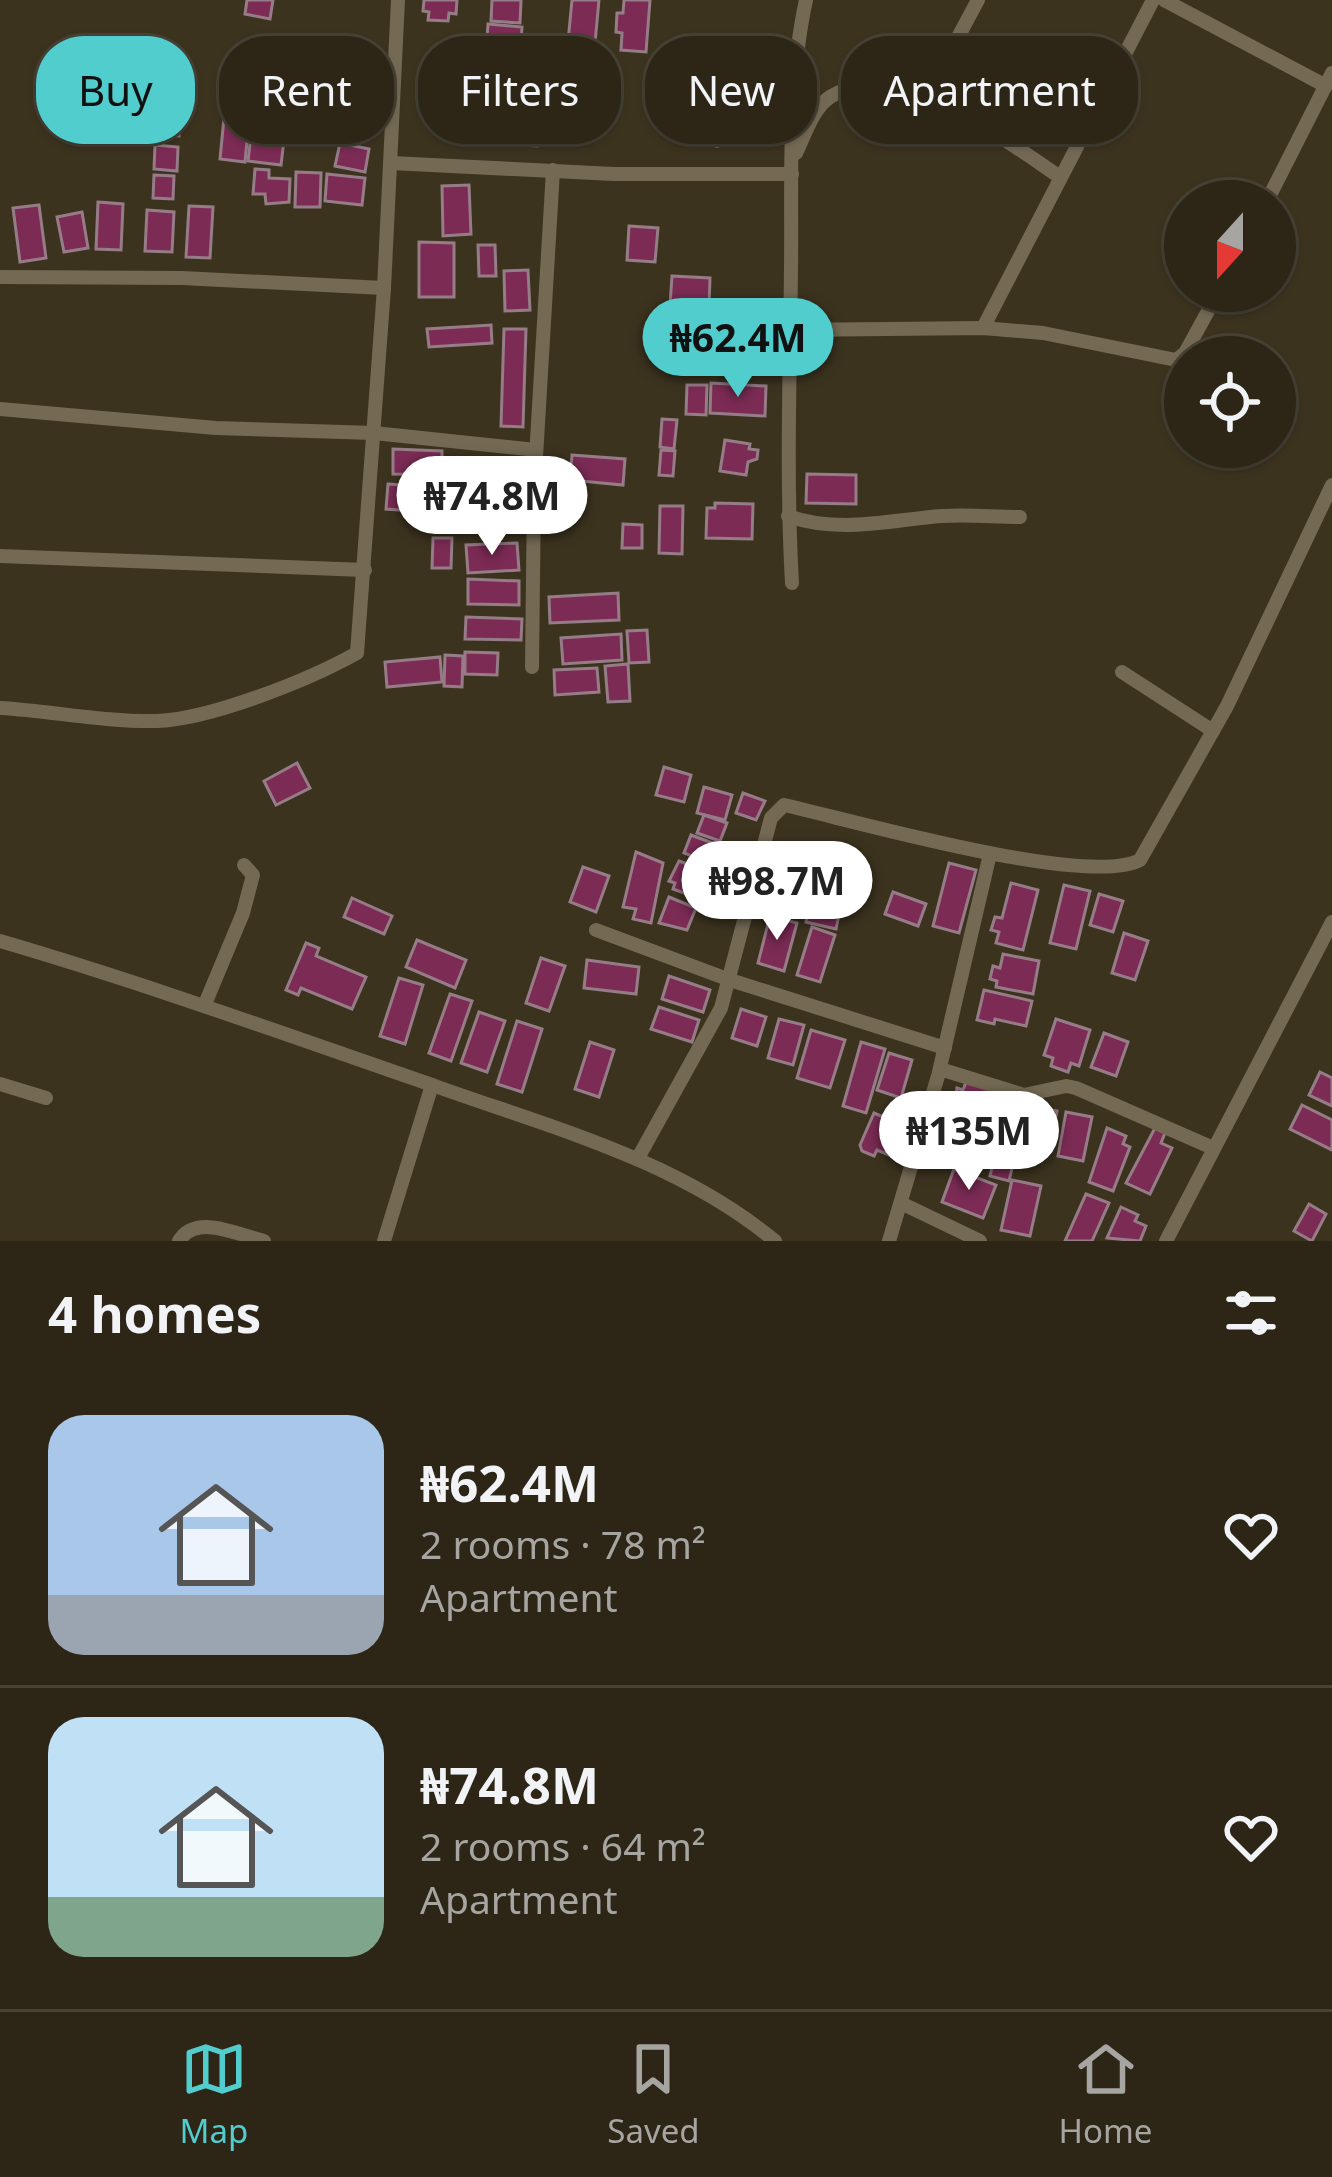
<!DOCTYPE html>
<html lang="en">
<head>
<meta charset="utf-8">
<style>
  :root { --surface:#2d2617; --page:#352e20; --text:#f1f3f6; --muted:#a7a5a1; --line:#484336; --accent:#52cdcd }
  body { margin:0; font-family:"Noto Sans",sans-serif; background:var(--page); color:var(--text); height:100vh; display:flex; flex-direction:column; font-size:45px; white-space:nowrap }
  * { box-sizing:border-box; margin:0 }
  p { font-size:39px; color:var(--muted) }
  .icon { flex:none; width:66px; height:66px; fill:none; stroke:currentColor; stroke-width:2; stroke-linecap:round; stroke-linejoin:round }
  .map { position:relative; height:1241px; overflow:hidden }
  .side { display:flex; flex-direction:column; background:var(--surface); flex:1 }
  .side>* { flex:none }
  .guide { position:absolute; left:36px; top:36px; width:1260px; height:108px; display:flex; gap:24px }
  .needle { width:78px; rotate:201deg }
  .tools { position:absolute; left:1164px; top:180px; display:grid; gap:24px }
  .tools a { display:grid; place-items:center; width:132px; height:132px; border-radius:50%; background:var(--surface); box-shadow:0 3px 9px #0004,0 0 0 3px var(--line); font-size:60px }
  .price { position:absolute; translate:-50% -102px; padding:0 27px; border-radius:42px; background:#fff; color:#222; font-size:39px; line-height:78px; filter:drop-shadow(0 3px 6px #0008) }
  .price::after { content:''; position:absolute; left:50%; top:72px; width:36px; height:27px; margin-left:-18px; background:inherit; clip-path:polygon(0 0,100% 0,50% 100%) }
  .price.on { background:var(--accent); color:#111 }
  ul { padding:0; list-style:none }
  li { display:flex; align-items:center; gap:36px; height:300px; padding:0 48px }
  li+li { border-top:3px solid var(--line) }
  li span { display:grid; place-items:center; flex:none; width:336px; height:240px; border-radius:36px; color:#555 }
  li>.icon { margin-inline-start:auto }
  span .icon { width:144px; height:144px; fill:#fffc; stroke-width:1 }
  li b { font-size:51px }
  h2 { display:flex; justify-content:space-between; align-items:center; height:144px; padding:0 48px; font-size:51px }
  .chip { padding:0 42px; border-radius:48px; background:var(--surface); box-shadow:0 3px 9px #0004,0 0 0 3px var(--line); font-size:42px; line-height:108px }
  .chip.on { background:var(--accent); color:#111 }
  .tab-bar { display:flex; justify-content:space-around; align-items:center; height:168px; border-top:3px solid var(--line); background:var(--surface); font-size:33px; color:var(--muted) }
  .tab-bar a { display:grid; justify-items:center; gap:6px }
  .tab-bar .on { color:var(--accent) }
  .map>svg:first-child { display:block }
</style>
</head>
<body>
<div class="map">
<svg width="1332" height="1241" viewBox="0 0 1332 1241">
  <rect width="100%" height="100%" fill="#3c331f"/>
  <g fill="#7b2b54" stroke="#967c87" stroke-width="3">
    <path d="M247,0H273L270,19L245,14Z"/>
    <path d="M424,0H457L456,14L449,13L448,21L428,20L429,12L423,11Z"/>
    <path d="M492,0H521L520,23L491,21Z"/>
    <path d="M572,0H599L594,54L567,52Z"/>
    <path d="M624,0H650L646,52L621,50L622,33L616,32L617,13H623Z"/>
    <path d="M488,24L522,27L521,41L487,38Z"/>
    <path d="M730,54L761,55L760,79L729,78Z"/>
    <path d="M696,55L726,56L725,77L695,76Z"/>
    <path d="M697,105L738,110L734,135L718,133L717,146L703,144L705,131L693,130Z"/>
    <path d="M144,109L180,111L179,136L143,134Z"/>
    <path d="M485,113L538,116L537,146L484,143Z"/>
    <path d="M224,118L249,121L245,162L220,159Z"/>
    <path d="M251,136L284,140L281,165L248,161Z"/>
    <path d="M340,143L369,149L365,172L335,166Z"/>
    <path d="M155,145L178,147L177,171L154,169Z"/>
    <path d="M255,169L269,170V178L290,179L289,202L266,204L265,194H253Z"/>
    <path d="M296,172L321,173L320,207H295Z"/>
    <path d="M327,174L365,178L362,205L325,201Z"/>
    <path d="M154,175L174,176L173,199L153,198Z"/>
    <path d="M469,185L471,234L443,236L442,186Z"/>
    <path d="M98,202L123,204L121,250L96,249Z"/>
    <path d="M39,205L46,258L20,262L13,208Z"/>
    <path d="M189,206L213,207L210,258L186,257Z"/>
    <path d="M147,210L174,212L172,252L145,251Z"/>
    <path d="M82,212L88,248L64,252L57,217Z"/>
    <path d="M629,226L658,228L655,262L627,260Z"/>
    <path d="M419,242L454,243V297H419Z"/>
    <path d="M478,245H495L496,276H479Z"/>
    <path d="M528,270L530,310L505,311L504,271Z"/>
    <path d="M672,276L710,278L709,307L670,305Z"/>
    <path d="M491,325L492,343L429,347L427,329Z"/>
    <path d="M504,329H526L523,427L501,426Z"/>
    <path d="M712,339L714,369L692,370L690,340Z"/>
    <path d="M711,383L766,386L765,416L710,413Z"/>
    <path d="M687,385H707L706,415L686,414Z"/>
    <path d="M662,419L677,420L674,449L660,447Z"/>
    <path d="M725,440L750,444L749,449L758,450L757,459L748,462L746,475L720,471Z"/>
    <path d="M393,449L442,451V475L393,474Z"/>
    <path d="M661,450L675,451L673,476L659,475Z"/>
    <path d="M572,455L625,459L623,485L570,480Z"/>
    <path d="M807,474L856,475V504L806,503Z"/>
    <path d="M485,481L516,482L515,518L484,517Z"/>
    <path d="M455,482L476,483L475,517L455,516Z"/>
    <path d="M388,484L447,488L443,517L430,516L432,500H427L426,512L386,509Z"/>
    <path d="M715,503L753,504L752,539L706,538L707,508H715Z"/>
    <path d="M660,506H683L682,554L659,553Z"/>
    <path d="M623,524L642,525V548H622Z"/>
    <path d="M433,538H452L451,568H432Z"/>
    <path d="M517,543L519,570L468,573L466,545Z"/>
    <path d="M468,579L519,581V605L468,604Z"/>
    <path d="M618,593L619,620L550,623L549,597Z"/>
    <path d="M466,617L522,619L521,640L465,639Z"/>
    <path d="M647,630L649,662L629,663L627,631Z"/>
    <path d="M621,634L622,660L563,664L561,638Z"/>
    <path d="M465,652L498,653L497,675L465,674Z"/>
    <path d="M445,655L463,656L462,687L444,686Z"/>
    <path d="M440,657L442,682L387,687L385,662Z"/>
    <path d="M628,664L630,701L608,702L605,666Z"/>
    <path d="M597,668L599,692L555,695L554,670Z"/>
    <path d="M297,763L310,788L276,805L264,781Z"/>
    <path d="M664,767L691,775L684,802L656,795Z"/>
    <path d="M704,787L732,795L725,820L697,813Z"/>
    <path d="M743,793L765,801L756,820L736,813Z"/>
    <path d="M704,815L727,823L720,841L697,833Z"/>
    <path d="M691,835L736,852L729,871L684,853Z"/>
    <path d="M636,852L663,863L651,923L633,919L636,909L623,907Z"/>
    <path d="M679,861L738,882L726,908L673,889L675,883L669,881Z"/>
    <path d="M949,863L976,870L959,933L933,926Z"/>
    <path d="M583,867L609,876L596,912L570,902Z"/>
    <path d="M1011,883L1038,890L1023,950L996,943L999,932L991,930L995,917L1002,918Z"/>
    <path d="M1064,885L1090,891L1076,949L1050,943Z"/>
    <path d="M893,892L926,904L918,926L885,914Z"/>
    <path d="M1099,894L1123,901L1113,932L1090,925Z"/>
    <path d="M669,897L696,908L687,930L659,923Z"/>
    <path d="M352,898L392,916L384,934L344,917Z"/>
    <path d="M810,902L840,910L836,929L806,922Z"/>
    <path d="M770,916L797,923L784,971L758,963Z"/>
    <path d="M812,927L835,935L820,982L797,975Z"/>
    <path d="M1124,933L1148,941L1135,980L1112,973Z"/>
    <path d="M417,940L466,960L455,988L406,967Z"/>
    <path d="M306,943L319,948L316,956L366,977L352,1009L301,988L298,995L286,990Z"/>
    <path d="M1003,954L1039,961L1033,994L996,987L997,981L990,979L993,966L1000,968Z"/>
    <path d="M541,958L565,966L549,1011L526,1003Z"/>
    <path d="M587,960L639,967L636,994L584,988Z"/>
    <path d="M669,976L710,990L703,1012L662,999Z"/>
    <path d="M399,978L423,985L405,1044L380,1036Z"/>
    <path d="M984,990L1032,1001L1026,1026L995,1019L994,1024L977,1020Z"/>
    <path d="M450,994L472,1001L451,1061L429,1053Z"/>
    <path d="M659,1007L699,1020L692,1042L651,1029Z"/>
    <path d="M741,1009L766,1017L757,1046L732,1038Z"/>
    <path d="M479,1012L505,1021L487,1072L461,1063Z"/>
    <path d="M779,1019L804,1025L793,1065L768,1058Z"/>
    <path d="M1056,1019L1090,1030L1079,1066L1071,1063L1068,1072L1051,1066L1053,1058L1044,1055Z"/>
    <path d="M517,1021L542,1029L522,1092L497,1084Z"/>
    <path d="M811,1030L845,1040L830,1088L797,1078Z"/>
    <path d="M1104,1033L1128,1042L1116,1076L1091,1067Z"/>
    <path d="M590,1042L614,1050L599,1097L575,1089Z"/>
    <path d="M861,1042L885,1049L866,1113L843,1106Z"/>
    <path d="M889,1053L912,1060L901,1098L877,1090Z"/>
    <path d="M1320,1072L1332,1078V1106L1309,1095Z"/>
    <path d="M966,1082L1022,1097L1013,1124L954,1108L957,1088L963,1090Z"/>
    <path d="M1302,1105L1332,1120V1150L1290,1129Z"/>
    <path d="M1031,1106L1057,1111L1050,1151L1023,1146Z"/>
    <path d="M1066,1112L1092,1117L1083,1161L1058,1156Z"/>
    <path d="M874,1113L902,1125L898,1133L907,1137L900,1154L891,1150L889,1155L877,1150L874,1156L862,1151L860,1145Z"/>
    <path d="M1107,1128L1126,1136L1123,1144L1130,1147L1113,1191L1089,1182Z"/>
    <path d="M1155,1128L1165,1133L1161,1143L1172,1148L1150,1194L1126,1183Z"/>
    <path d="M954,1130L986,1141L973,1167L940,1156L938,1162L925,1157L928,1145L937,1148L943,1131L953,1135Z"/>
    <path d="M1000,1134L1019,1139L1009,1181L990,1176Z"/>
    <path d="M954,1169L996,1185L983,1218L942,1202Z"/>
    <path d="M1012,1180L1041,1186L1030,1236L1001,1230Z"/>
    <path d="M1086,1194L1109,1203L1092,1241H1065Z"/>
    <path d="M1309,1204L1326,1214L1312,1241L1294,1231Z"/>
    <path d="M1121,1207L1138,1215L1135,1221L1146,1226L1140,1241L1107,1238Z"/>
  </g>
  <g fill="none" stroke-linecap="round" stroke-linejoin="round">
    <g stroke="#746a54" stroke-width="14">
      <path d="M1164,0L1326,86"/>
      <path d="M926,97L978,0"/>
      <path d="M796,153C805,135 813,108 830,97C894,55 1009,143 1060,177"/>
      <path d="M391,163L614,174H792"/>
      <path d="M1267,201L1332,73"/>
      <path d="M0,277L182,278L384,288"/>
      <path d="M983,328L1153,0"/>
      <path d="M790,330L983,328L1043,333L1176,360L1185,353L1219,291"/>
      <path d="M0,409L216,428L374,433L536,450"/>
      <path d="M788,516C839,534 890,520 942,516C968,514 994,517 1020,517"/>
      <path d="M0,556L365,570"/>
      <path d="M792,583C786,478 790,373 791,268C792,180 787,87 806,0"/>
      <path d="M532,667L534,491L553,170"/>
      <path d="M1122,672L1213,731"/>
      <path d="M0,708C52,711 104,722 157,721C211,719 309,680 357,653L384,288L398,0"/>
      <path d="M596,930L730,980L945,1048"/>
      <path d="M0,941C147,984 290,1036 435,1086C552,1128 677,1160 775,1241"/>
      <path d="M205,1004L243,913L253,875L244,865"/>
      <path d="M940,1069L1024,1095L1066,1086L1076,1088L1213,1148"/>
      <path d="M0,1084L46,1098"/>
      <path d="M638,1158L721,1008L771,818L784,805C852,820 1086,888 1140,860L1227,706L1332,485"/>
      <path d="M903,1204L980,1241"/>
      <path d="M179,1241C196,1213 239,1235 264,1241"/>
      <path d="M384,1241L432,1085"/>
      <path d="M889,1241L938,1076L990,854"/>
      <path d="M1166,1241L1332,922"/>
    </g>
  </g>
</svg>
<div class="tools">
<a><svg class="needle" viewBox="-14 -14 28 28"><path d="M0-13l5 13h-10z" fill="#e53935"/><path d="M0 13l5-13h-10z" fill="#a7a5a1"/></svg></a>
<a><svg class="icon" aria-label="locate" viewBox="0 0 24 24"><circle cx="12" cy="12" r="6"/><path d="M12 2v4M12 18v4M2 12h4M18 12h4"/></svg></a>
</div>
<b class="price on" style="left:738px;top:400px">₦62.4M</b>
<b class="price" style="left:492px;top:558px">₦74.8M</b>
<b class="price" style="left:777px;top:943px">₦98.7M</b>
<b class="price" style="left:969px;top:1193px">₦135M</b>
<div class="guide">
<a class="chip on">Buy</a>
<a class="chip">Rent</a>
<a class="chip">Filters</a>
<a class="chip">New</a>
<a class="chip">Apartment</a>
</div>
</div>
<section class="side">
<h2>4 homes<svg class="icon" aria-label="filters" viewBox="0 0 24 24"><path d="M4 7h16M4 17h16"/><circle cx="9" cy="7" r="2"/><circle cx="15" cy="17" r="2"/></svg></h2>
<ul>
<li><span style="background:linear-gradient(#a9c7e8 75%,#9aa5b1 0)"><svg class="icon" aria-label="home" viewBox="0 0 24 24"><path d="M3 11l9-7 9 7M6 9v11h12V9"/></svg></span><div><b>₦62.4M</b><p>2 rooms · 78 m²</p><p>Apartment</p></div><svg class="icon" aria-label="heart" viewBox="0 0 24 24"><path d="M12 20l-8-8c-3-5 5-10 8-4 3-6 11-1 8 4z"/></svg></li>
<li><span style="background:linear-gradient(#bfe0f5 75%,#7fa58c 0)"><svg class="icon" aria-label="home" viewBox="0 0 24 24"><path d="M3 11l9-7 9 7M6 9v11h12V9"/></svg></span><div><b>₦74.8M</b><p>2 rooms · 64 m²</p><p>Apartment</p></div><svg class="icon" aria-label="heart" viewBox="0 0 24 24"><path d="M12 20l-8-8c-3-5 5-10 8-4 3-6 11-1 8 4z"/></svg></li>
</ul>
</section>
<nav class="tab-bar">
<a class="on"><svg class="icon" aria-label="map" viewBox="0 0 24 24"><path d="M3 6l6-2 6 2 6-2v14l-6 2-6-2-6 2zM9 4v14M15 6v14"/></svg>Map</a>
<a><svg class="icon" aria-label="saved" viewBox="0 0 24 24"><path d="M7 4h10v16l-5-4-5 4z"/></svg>Saved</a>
<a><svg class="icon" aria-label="home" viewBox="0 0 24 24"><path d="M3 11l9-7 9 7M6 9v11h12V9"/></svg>Home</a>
</nav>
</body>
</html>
